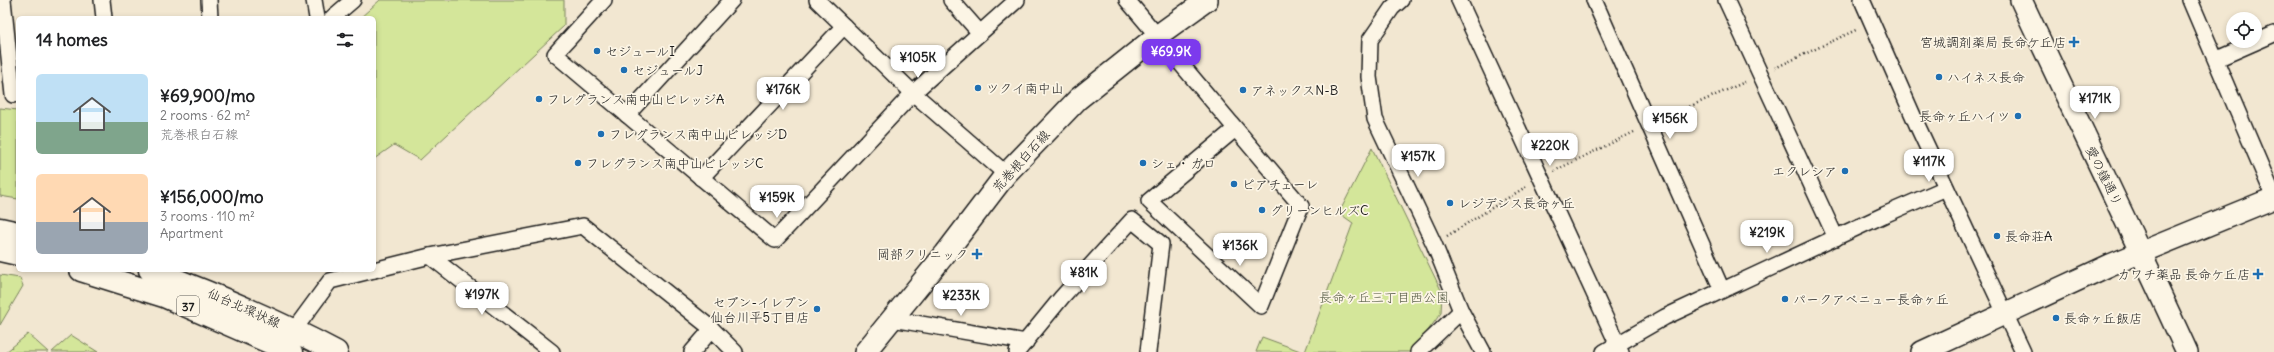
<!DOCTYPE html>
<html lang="en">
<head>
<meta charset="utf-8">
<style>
  :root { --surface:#fff; --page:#f2f2f2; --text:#202124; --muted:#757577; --accent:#7c3aed }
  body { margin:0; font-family:Delius,"Klee One",sans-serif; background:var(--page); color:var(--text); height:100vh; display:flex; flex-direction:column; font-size:15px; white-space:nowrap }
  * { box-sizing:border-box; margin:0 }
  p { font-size:13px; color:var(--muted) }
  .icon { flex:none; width:22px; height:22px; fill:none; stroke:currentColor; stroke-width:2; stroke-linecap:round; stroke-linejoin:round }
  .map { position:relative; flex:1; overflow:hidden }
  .details { position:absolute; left:16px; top:16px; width:360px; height:256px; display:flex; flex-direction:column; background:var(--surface); border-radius:6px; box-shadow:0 2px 6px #0003 }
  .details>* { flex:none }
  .controls { position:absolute; left:2226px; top:12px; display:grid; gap:8px }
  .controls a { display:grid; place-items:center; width:36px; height:36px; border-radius:50%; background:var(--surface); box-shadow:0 2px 6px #0003; font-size:20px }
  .price { position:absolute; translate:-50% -34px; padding:0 9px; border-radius:8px; background:#fff; color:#222; font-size:13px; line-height:26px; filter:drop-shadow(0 1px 2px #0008) }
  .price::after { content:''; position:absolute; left:50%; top:24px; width:12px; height:9px; margin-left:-6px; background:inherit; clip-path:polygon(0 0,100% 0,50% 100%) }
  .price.current { background:var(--accent); color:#fff }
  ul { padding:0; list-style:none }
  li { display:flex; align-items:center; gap:12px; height:100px; padding:0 20px }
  li span { display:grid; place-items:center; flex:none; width:112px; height:80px; border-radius:6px; color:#555 }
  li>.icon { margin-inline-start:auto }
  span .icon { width:48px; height:48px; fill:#fffc; stroke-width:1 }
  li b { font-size:17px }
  h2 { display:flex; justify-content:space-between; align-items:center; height:48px; padding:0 20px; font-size:17px }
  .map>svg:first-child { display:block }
</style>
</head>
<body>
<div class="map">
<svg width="2274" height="352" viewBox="0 0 2274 352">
  <rect width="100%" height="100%" fill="#f2e7d1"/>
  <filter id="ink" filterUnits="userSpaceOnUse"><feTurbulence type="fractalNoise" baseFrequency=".025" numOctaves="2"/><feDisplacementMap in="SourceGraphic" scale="8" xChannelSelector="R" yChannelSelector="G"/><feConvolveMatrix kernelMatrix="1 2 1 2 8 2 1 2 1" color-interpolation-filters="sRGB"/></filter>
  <g filter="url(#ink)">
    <g fill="#d4e69a" stroke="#78815b">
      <path d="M380,0H564V26L420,160L394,145L374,159V18H360Z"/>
      <path d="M0,108L18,110V199L0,196Z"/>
      <path d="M1372,148L1442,292L1441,313L1412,352H1305L1353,223L1339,213Z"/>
      <path d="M0,275L20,278L23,286L0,325Z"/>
      <path d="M28,334L48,352H6Z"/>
      <path d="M71,335L98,352H52Z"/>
      <path d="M1262,337L1303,352H1256Z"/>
    </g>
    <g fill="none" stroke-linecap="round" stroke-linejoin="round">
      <defs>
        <g id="street">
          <path d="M3,0L13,95"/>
          <path d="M102,0L104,18"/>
          <path d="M209,0L210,18"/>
          <path d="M314,0L317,18"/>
          <path d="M604,0L555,54L775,240L913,93L1017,0"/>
          <path d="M817,0L913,93L1006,174"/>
          <path d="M951,0L980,33"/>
          <path d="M1127,0L1301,206L1261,306L1149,201L1235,129"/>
          <path d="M1401,0L1392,8L1370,40L1369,77L1375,119L1434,244L1461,311L1483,352"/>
          <path d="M1459,0L1621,352"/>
          <path d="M1594,0L1722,290"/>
          <path d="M1726,0L1836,238"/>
          <path d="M1862,0L1918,127L2023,352"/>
          <path d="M2190,0L2274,197"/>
          <path d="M332,18L353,0"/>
          <path d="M2217,59L2274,34"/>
          <path d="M627,115L732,0"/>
          <path d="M701,178L844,26"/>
          <path d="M430,256L552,352"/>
          <path d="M374,270L430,256L583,226L712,329L735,352"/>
          <path d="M892,319L1026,342"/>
          <path d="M294,330L330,281L374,270"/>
          <path d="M692,352L712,329"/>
          <path d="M1017,352L1062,297L1132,220L1161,244L1148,352"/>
          <path d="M1418,352L1461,311"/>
          <path d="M1604,352L1665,317L1884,215L1946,188"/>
        </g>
        <g id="secondary">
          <path d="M2021,0C2076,118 2133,234 2187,352"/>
          <path d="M865,352L945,254L1006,174L1078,99L1157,36L1207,0"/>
          <path d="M1922,352L2110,265L2274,198"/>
        </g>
        <g id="primary">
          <path d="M0,229L18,233"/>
          <path d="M0,250L18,254"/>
          <path d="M81,270L164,296L292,352"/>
          <path d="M150,270C214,294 276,320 336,352"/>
        </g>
      </defs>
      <use href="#street" stroke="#1c1c1c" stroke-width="18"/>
      <use href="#secondary" stroke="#1c1c1c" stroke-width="24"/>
      <use href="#primary" stroke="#1c1c1c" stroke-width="25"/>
      <g stroke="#1c1c1c" stroke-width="2.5" stroke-dasharray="1 3" stroke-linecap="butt">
        <path d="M1775,68L1858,29"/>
        <path d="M1664,118L1745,82"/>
        <path d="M1554,171L1634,132"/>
        <path d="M1447,236L1527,186"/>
      </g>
      <use href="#street" stroke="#fcf5e5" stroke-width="15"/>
      <use href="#secondary" stroke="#fcf5e5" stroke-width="21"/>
      <use href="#primary" stroke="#fcf5e5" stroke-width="22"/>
    </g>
  </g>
  <g fill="#1f6fb2" stroke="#fcf5e5" stroke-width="1.5">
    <path d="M2072 36h4v4h4v4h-4v4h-4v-4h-4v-4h4z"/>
    <circle cx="597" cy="51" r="4"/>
    <circle cx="624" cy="70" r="4"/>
    <circle cx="1939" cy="77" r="4"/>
    <circle cx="978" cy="88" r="4"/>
    <circle cx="1243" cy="90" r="4"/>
    <circle cx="539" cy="99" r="4"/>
    <circle cx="2018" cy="116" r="4"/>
    <circle cx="601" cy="134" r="4"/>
    <circle cx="578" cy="163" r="4"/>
    <circle cx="1143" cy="163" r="4"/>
    <circle cx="1845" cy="171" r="4"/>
    <circle cx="1234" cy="184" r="4"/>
    <circle cx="1450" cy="203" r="4"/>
    <circle cx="1262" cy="210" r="4"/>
    <circle cx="1997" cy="236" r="4"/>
    <path d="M975 248h4v4h4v4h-4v4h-4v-4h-4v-4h4z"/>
    <path d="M2256 268h4v4h4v4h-4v4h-4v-4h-4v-4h4z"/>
    <circle cx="1785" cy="299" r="4"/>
    <circle cx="817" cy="309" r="4"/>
    <circle cx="2056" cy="318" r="4"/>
  </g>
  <g text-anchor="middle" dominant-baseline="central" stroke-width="3.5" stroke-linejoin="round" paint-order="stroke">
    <rect fill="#fcf5e5" stroke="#5f5d58" stroke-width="1" x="177" y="296" width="22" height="20" rx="3"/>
    <g font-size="12" font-weight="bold" fill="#1c1c1c">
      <text x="188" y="306">37</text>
    </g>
    <g font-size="13" fill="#1c1c1c" stroke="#fcf5e5" text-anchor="start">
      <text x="2066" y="42" text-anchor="end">宮城調剤薬局 長命ケ丘店</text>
      <text x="605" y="51">セジュールI</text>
      <text x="632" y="70">セジュールJ</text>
      <text x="1947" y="77">ハイネス長命</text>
      <text x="986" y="88">ツクイ南中山</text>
      <text x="1251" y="90">アネックスN-B</text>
      <text x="547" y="99">フレグランス南中山ビレッジA</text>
      <text x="2010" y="116" text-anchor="end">長命ヶ丘ハイツ</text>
      <text x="609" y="134">フレグランス南中山ビレッジD</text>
      <text x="586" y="163">フレグランス南中山ビレッジC</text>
      <text x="1151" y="163">シェ・ガロ</text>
      <text x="1837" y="171" text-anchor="end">エクレシア</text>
      <text x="1242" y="184">ピアチェーレ</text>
      <text x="1458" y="203">レジデンス長命ヶ丘</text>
      <text x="1270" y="210">グリーンヒルズC</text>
      <text x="2005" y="236">長命荘A</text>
      <text x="968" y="254" text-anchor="end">岡部クリニック</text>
      <text x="2250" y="274" text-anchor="end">カワチ薬品 長命ケ丘店</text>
      <text x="1793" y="299">パークアベニュー長命ヶ丘</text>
      <text x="809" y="302" text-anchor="end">セブン-イレブン<tspan x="809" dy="15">仙台川平5丁目店</tspan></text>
      <text x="2064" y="318">長命ヶ丘飯店</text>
    </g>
    <g font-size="13" fill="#1c1c1c" stroke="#fcf5e5">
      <text transform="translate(1021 161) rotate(-48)">荒巻根白石線</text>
      <text transform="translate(2104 176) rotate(63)">愛の鐘通り</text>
      <text transform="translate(244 308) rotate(24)">仙台北環状線</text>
    </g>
    <g font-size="13" fill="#535942" stroke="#fcf5e5">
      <text x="1384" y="297">長命ヶ丘三丁目西公園</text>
    </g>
  </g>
</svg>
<div class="controls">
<a><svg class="icon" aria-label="locate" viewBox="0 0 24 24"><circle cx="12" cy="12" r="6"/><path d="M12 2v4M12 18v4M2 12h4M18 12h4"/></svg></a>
</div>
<b class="price current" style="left:1171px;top:73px">¥69.9K</b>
<b class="price" style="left:918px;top:79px">¥105K</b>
<b class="price" style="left:783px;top:111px">¥176K</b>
<b class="price" style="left:2095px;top:120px">¥171K</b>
<b class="price" style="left:1670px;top:140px">¥156K</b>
<b class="price" style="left:1550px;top:167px">¥220K</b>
<b class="price" style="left:1418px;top:178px">¥157K</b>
<b class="price" style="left:1929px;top:183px">¥117K</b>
<b class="price" style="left:777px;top:219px">¥159K</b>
<b class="price" style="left:1767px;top:254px">¥219K</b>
<b class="price" style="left:1240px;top:267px">¥136K</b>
<b class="price" style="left:1084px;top:294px">¥81K</b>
<b class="price" style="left:482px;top:316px">¥197K</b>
<b class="price" style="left:961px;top:317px">¥233K</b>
<section class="details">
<h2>14 homes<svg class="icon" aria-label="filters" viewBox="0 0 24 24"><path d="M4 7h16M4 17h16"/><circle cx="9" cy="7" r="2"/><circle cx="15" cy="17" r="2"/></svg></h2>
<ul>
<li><span style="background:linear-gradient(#bfe0f5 60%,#7fa58c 0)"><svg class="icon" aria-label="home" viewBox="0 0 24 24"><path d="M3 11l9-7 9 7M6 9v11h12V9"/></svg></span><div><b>¥69,900/mo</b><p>2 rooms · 62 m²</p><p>荒巻根白石線</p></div></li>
<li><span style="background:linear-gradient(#ffd9b3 60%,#9aa5b1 0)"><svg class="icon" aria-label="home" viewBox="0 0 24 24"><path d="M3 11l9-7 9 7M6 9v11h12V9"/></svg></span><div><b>¥156,000/mo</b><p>3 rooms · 110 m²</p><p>Apartment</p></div></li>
</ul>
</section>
</div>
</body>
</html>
